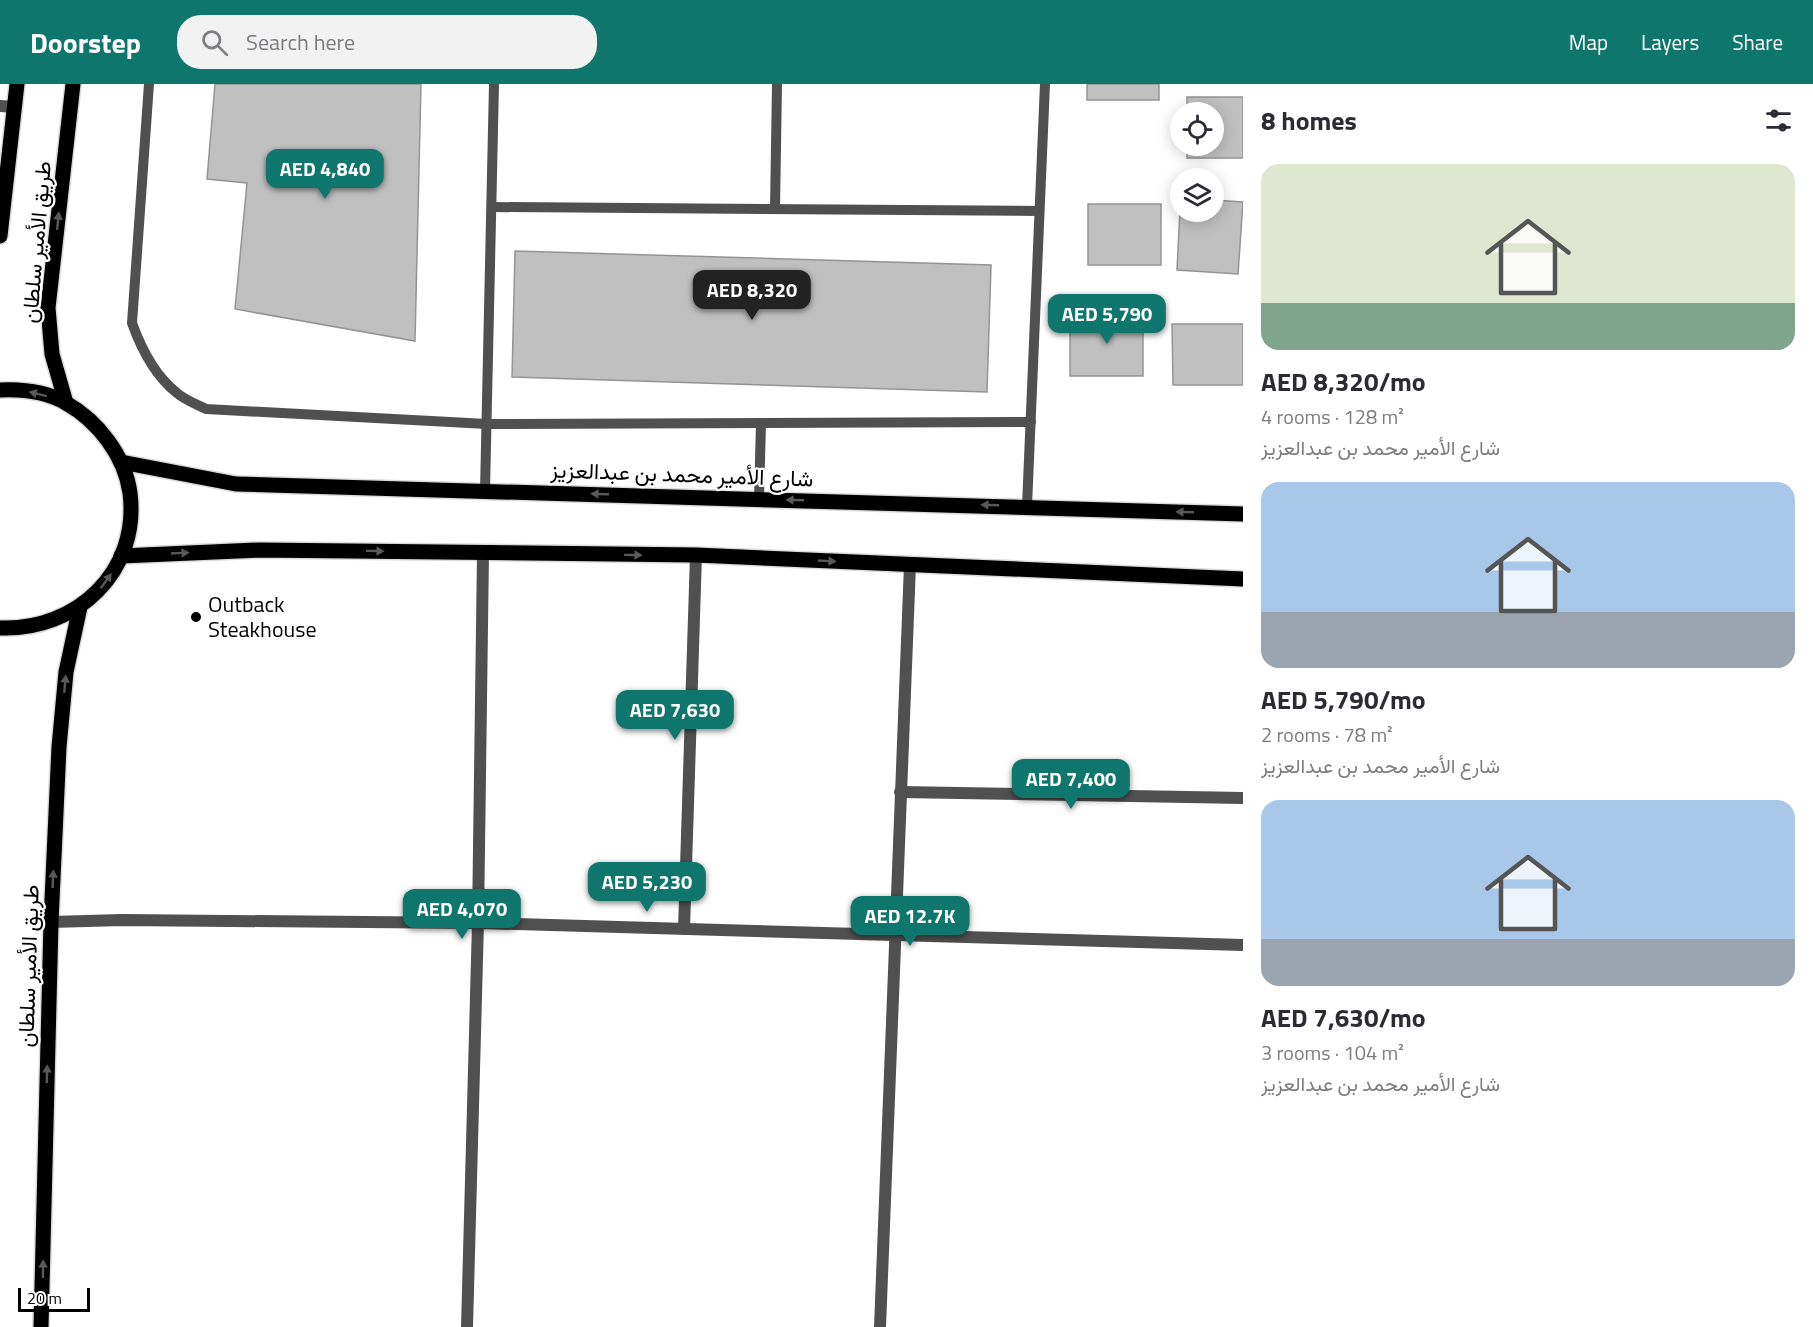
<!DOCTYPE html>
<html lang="en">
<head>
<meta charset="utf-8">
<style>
  :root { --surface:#fff; --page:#f2f2f3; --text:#2b2b33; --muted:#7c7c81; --accent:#0f766e }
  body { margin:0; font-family:"Titillium Web",Vazirmatn,sans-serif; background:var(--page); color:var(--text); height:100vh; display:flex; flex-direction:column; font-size:22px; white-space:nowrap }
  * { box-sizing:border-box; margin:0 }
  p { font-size:20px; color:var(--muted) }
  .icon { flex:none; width:33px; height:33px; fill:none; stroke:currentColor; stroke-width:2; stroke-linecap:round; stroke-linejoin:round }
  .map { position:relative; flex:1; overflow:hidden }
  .drawer { display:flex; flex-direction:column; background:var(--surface); width:570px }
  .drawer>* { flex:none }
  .buttons { position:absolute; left:1170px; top:18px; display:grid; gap:12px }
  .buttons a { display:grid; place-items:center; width:54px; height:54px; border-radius:50%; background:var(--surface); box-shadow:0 3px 15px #0003; font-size:30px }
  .scale { position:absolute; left:18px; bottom:15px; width:72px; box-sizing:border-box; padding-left:6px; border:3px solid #000; border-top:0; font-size:16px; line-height:21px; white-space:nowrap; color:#000; -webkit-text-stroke:4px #fff; paint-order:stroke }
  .price { position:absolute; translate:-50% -51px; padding:0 14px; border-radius:12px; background:var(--accent); color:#fff; font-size:20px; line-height:39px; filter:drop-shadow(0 2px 3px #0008) }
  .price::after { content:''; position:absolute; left:50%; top:36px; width:18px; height:14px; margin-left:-9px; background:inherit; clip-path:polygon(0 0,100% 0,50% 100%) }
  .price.current { background:#222; color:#fff }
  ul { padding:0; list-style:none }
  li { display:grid; align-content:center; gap:12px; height:318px; padding:0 18px }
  li span { display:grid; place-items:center; height:186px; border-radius:18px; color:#555 }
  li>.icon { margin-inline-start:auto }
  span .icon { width:108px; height:108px; fill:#fffc; stroke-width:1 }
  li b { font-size:26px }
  h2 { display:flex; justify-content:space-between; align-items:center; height:72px; padding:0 18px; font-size:26px }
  header { display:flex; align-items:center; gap:36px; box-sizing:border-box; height:84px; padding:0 30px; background:var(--accent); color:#fff }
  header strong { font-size:28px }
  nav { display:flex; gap:33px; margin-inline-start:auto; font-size:21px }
  .search { width:420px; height:54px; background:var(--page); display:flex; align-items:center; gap:15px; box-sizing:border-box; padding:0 21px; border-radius:24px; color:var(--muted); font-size:22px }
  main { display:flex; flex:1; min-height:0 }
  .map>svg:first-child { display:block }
</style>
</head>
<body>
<header>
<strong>Doorstep</strong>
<div class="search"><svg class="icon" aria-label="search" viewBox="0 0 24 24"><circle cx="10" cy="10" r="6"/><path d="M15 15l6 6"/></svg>Search here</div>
<nav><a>Map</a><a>Layers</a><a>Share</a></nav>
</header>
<main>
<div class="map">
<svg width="1243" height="1243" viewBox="0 0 1243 1243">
  <rect width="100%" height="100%" fill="#fff"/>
  <g fill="#c0c0c0" stroke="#949494" stroke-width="1.5">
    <path d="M215,0H421L415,257L235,225L247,99L207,95Z"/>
    <rect x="1087" y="0" width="72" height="16"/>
    <path d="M1187,13H1243V74H1187V62H1214V28H1187Z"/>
    <path d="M1214,116L1243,118L1238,190L1177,186L1180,126V128H1214Z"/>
    <rect x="1088" y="120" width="73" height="61"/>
    <path d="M515,167L991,181L987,308L512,293Z"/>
    <path d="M1143,230V292H1070V231Z"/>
    <path d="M1172,240H1243V301H1173Z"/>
  </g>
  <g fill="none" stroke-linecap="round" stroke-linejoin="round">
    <defs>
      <g id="primary">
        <path d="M0,152L17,0"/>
        <path d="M0,306C22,305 47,308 66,319C98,337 125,372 130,409C140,488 76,547 0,544"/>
        <path d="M66,319L52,270L48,224L73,0"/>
        <path d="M121,378L236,400L1243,430"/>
        <path d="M121,472L259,466L696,471L1243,495"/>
        <path d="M41,1243L51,838L59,663L66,588L80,523"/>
      </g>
    </defs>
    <use href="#primary" stroke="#dbdbdb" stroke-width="18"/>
    <g stroke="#505050" stroke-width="10">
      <path d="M149,0L132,239C141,264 155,292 177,309C185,316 196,320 206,325L487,340L1031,338"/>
      <path d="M492,123L1039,127"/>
      <path d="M775,125L777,0"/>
      <path d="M485,407L494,0"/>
      <path d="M759,415L761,339"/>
      <path d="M1027,422L1045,0"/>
    </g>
    <g stroke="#505050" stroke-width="12">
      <path d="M0,22L15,23"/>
      <path d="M900,708L1243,714"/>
      <path d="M51,838L122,836L478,839L1243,861"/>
      <path d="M684,845L696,471"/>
      <path d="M467,1243L478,839L483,469"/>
      <path d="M880,1243L910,481"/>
    </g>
    <use href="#primary" stroke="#000" stroke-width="15"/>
  </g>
  <defs><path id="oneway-solid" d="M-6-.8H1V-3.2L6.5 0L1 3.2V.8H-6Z" transform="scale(1.5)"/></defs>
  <g fill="#595959">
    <use href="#oneway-solid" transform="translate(58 137) rotate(-84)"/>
    <use href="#oneway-solid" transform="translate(38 310) rotate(-166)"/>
    <use href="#oneway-solid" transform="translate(600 410) rotate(-178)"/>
    <use href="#oneway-solid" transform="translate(795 416) rotate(-178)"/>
    <use href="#oneway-solid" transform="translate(990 421) rotate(-178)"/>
    <use href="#oneway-solid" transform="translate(1185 428) rotate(-178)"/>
    <use href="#oneway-solid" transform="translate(375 467) rotate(1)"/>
    <use href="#oneway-solid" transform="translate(180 469) rotate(-3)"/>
    <use href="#oneway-solid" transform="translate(633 471) rotate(1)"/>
    <use href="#oneway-solid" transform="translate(827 477) rotate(3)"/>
    <use href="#oneway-solid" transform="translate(106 497) rotate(-54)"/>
    <use href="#oneway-solid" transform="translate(65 600) rotate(-85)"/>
    <use href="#oneway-solid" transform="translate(53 795) rotate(-87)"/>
    <use href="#oneway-solid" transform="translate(47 990) rotate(-89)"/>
    <use href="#oneway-solid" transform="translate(43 1185) rotate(-89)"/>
  </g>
  <circle fill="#000" stroke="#fff" stroke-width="2" cx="196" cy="533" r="6"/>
  <g text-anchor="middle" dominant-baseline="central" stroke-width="4.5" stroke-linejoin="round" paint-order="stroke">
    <g font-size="22" fill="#000" stroke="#fff">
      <text transform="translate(36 158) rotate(-85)">طريق الأمير سلطان</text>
      <text transform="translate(682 390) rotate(2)">شارع الأمير محمد بن عبدالعزيز</text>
      <text transform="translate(28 882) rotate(-88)">طريق الأمير سلطان</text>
    </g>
    <g font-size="22" fill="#000" stroke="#fff" text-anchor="start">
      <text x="208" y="520">Outback<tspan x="208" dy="25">Steakhouse</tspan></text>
    </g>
  </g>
</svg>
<div class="buttons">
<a><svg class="icon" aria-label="locate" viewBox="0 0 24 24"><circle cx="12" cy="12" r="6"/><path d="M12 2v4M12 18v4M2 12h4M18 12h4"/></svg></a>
<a><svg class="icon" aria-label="layers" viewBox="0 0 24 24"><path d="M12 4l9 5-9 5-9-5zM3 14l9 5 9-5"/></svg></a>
</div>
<div class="scale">20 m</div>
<b class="price" style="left:325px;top:116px">AED 4,840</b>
<b class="price current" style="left:752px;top:237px">AED 8,320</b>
<b class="price" style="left:1107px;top:261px">AED 5,790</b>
<b class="price" style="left:675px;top:657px">AED 7,630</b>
<b class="price" style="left:1071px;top:726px">AED 7,400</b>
<b class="price" style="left:647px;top:829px">AED 5,230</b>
<b class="price" style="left:462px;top:856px">AED 4,070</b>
<b class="price" style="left:910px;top:863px">AED 12.7K</b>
</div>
<section class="drawer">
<h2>8 homes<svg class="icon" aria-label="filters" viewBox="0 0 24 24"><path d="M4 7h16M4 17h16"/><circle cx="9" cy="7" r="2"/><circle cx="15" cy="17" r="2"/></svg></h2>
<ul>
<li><span style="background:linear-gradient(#dfe7d0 75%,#7fa58c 0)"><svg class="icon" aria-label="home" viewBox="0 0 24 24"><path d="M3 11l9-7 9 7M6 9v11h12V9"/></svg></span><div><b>AED 8,320/mo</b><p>4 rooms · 128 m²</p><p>شارع الأمير محمد بن عبدالعزيز</p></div></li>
<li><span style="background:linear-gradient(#a9c7e8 70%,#9aa5b1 0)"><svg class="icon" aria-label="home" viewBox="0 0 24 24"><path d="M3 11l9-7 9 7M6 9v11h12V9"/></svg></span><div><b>AED 5,790/mo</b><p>2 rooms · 78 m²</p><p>شارع الأمير محمد بن عبدالعزيز</p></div></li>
<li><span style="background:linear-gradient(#a9c7e8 75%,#9aa5b1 0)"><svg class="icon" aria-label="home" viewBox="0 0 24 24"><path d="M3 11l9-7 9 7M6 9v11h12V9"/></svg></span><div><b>AED 7,630/mo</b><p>3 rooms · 104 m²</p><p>شارع الأمير محمد بن عبدالعزيز</p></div></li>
</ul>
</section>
</main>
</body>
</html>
